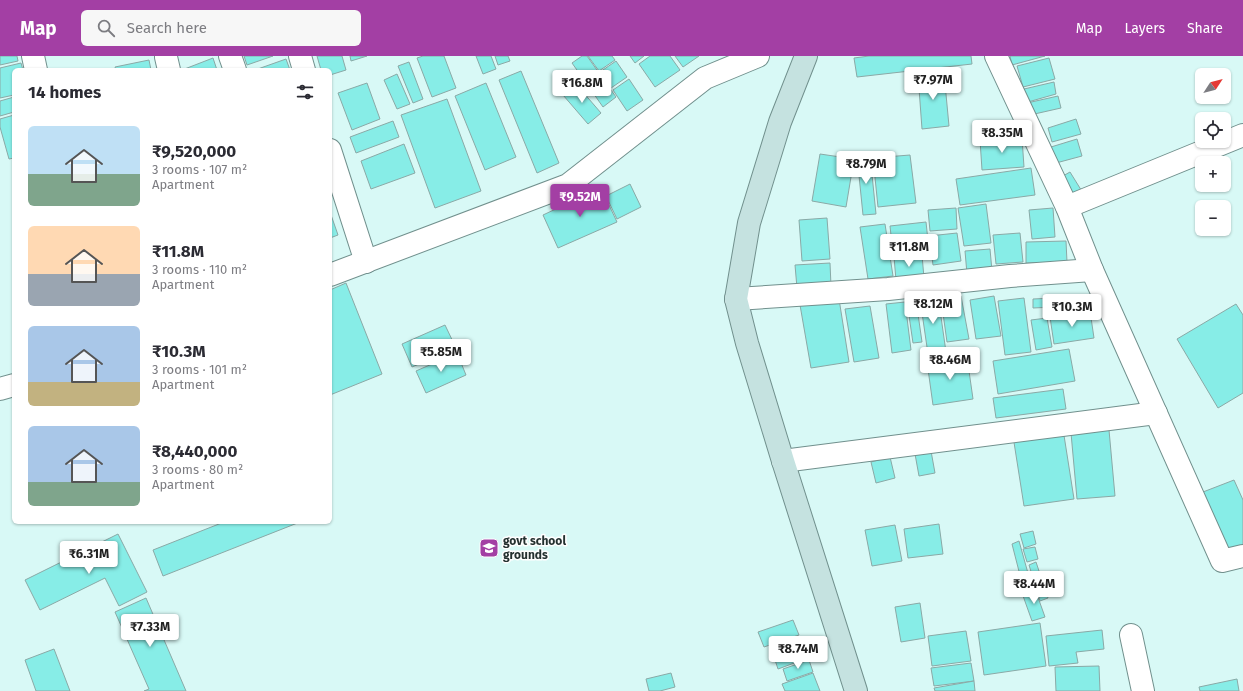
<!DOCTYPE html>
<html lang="en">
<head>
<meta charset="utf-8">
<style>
  :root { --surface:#fff; --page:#f7f7f7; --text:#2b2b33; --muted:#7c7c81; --accent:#a33fa4 }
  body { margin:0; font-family:"Fira Sans",sans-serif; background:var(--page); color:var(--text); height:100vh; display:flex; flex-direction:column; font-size:15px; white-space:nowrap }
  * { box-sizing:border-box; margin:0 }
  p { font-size:13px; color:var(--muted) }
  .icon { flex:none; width:22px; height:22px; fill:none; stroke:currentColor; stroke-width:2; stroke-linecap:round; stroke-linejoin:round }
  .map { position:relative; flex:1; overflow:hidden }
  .sheet { position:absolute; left:12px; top:12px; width:320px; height:456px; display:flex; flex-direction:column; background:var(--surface); border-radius:6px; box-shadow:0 1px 3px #0004 }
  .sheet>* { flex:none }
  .needle { width:26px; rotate:54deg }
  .buttons { position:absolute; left:1195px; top:12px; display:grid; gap:8px }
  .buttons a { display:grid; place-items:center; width:36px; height:36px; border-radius:6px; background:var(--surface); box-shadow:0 1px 3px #0004; font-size:20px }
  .price { position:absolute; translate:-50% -34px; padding:0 9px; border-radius:4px; background:#fff; color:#222; font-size:13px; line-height:26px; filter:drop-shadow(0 1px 2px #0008) }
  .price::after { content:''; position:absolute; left:50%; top:24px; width:12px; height:9px; margin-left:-6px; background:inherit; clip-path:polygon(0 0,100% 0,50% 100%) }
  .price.selected { background:var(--accent); color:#fff }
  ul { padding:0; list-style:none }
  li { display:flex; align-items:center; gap:12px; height:100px; padding:0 16px }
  li span { display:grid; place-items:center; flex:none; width:112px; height:80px; border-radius:6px; color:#555 }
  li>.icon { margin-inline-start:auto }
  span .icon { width:48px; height:48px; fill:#fffc; stroke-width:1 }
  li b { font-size:17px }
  h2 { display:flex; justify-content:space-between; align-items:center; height:48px; padding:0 16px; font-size:17px }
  header { display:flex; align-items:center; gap:24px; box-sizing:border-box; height:56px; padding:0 20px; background:var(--accent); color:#fff }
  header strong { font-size:19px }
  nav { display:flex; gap:22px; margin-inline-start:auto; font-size:14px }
  .search { width:280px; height:36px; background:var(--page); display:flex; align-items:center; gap:10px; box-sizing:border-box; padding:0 14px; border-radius:6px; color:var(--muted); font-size:15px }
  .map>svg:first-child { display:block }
</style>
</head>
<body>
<header>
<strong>Map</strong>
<div class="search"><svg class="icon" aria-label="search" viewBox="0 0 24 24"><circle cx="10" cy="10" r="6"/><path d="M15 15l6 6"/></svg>Search here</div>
<nav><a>Map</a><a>Layers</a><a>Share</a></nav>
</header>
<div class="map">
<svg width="1243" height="635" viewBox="0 0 1243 635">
  <rect width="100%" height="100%" fill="#d8f9f6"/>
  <g fill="#87ede7" stroke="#8aa9a6">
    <path d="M0,0H17L18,5L0,9Z"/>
    <path d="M244,0H273L247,9Z"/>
    <path d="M317,0H342L346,14L330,19V14H321Z"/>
    <path d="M350,0H367L351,5Z"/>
    <path d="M423,0H444L456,32L432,41L417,2Z"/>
    <path d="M476,0H491L496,13L483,18Z"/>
    <path d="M495,0H508L510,5L498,9Z"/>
    <path d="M582,0H587L616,41L603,51L572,7Z"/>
    <path d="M588,0H612L615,4L599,15Z"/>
    <path d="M630,0H644L635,7Z"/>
    <path d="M650,0H670L680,14L655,31L639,8Z"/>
    <path d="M675,0H699L683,11Z"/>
    <path d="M869,0H971L972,8L857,21L854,2Z"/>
    <path d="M1010,0H1045L1012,9Z"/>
    <path d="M213,2L217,14H182Z"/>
    <path d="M1049,2L1055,23L1023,31L1017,10Z"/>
    <path d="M286,3L290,14H255Z"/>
    <path d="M149,4L151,14H116L115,11Z"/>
    <path d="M616,5L627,21L611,32L600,16Z"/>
    <path d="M409,6L423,43L413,47L398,10Z"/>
    <path d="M21,7L23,14H14V39L0,42V12Z"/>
    <path d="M521,15L559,107L537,117L499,24Z"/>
    <path d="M944,17L949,70L922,73L918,19Z"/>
    <path d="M397,18L410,48L397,53L384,24Z"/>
    <path d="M629,23L643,44L627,55L613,34Z"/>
    <path d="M1054,26L1056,38L1028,46L1024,33Z"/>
    <path d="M367,27L380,63L352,74L338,37Z"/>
    <path d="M486,27L516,101L485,114L455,40Z"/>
    <path d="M576,28L601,57L588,68L563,39Z"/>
    <path d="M1058,40L1061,52L1030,59L1027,47Z"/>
    <path d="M14,41V56L0,60V45Z"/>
    <path d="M447,43L481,135L435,152L401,59Z"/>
    <path d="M14,59V102L9,103L0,71V63Z"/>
    <path d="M1076,63L1081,78L1052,86L1048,72Z"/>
    <path d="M393,65L399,81L356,97L350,81Z"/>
    <path d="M1022,82L1024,111L982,114L980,84Z"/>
    <path d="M1077,83L1082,100L1056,107L1051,91Z"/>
    <path d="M404,88L415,117L371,133L361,105Z"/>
    <path d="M820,98L854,103L846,151L812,145Z"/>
    <path d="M870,99L876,158L863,159L857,100Z"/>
    <path d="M910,99L916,147L878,151L873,102Z"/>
    <path d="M1031,112L1035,139L960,149L956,123Z"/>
    <path d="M1070,116L1083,137L1075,141L1063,120Z"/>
    <path d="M630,128L641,151L617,163L606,140Z"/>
    <path d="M601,132L617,166L558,192L543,159Z"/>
    <path d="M986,148L991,187L964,190L958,152Z"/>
    <path d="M956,152L957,173L930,175L928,154Z"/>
    <path d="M1053,152L1055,181L1032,183L1029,154Z"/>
    <path d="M330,156L338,179L330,182Z"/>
    <path d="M827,162L830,203L802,205L799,164Z"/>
    <path d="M926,166L929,194L893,198L890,170Z"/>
    <path d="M885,168L893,220L868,223L860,171Z"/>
    <path d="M957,177L961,205L933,209L929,180Z"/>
    <path d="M1020,177L1023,206L996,208L993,179Z"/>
    <path d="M1066,185L1067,206L1026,207V186Z"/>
    <path d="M990,193L992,215L967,218L965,195Z"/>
    <path d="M922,199L924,222L896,224L894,201Z"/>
    <path d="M830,207L831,230L797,232L795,209Z"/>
    <path d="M346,227L382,318L330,339V234Z"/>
    <path d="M938,240L946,296L928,298L920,243Z"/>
    <path d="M961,240L969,283L947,286L941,243Z"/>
    <path d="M994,240L1001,280L976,283L970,244Z"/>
    <path d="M1024,242L1031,296L1005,299L998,245Z"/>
    <path d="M1054,242L1055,251L1033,252V243Z"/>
    <path d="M839,243L849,306L811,312L800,249Z"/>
    <path d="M916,244L922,286L913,287L907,246Z"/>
    <path d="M905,246L911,294L892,297L886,248Z"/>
    <path d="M1236,248L1243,259V337L1218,352L1177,283Z"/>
    <path d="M870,250L879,302L854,306L845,253Z"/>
    <path d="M1090,255L1094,282L1054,288L1050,261Z"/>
    <path d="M1047,262L1052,291L1036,294L1031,264Z"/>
    <path d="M445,269L456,292L412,311L402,288Z"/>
    <path d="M1069,293L1075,325L998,338L993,305Z"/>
    <path d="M457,297L466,319L426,337L416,315Z"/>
    <path d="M967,301L973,343L933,349L927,306Z"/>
    <path d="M1063,333L1066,353L996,362L993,342Z"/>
    <path d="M1063,373L1074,443L1024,450L1013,380Z"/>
    <path d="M1109,374L1115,440L1077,443L1071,377Z"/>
    <path d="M931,395L935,417L919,420L915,398Z"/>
    <path d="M890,401L895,422L876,427L871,406Z"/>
    <path d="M1234,424L1243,444V491L1229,497L1203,436Z"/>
    <path d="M224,466H300L163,520L153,494Z"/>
    <path d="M939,468L943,498L908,502L904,473Z"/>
    <path d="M895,469L902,505L872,510L865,474Z"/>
    <path d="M1033,475L1036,488L1024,492L1020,478Z"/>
    <path d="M118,478L147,536L119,550L105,522L40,554L25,524Z"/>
    <path d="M1019,485L1031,528L1023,531L1012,488Z"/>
    <path d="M1035,491L1038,503L1027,506L1023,493Z"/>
    <path d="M1036,506L1048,542L1040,545L1029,509Z"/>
    <path d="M1035,533L1045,561L1032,565L1022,537Z"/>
    <path d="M146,542L186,635H144L149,633L115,556Z"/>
    <path d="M920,547L925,582L901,586L895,551Z"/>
    <path d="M793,564L799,579L764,591L758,576Z"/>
    <path d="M1040,567L1046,610L984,619L978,576Z"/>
    <path d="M1102,574L1104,593L1076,596L1078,607L1049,610L1046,580Z"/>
    <path d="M966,575L971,605L932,610L928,580Z"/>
    <path d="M800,581L802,589L775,599L772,591Z"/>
    <path d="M804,590L808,602L778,613L774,601Z"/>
    <path d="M54,593L70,635H36L25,604Z"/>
    <path d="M809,604L813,616L787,625L783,613Z"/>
    <path d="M971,607L974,625L934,630L931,612Z"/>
    <path d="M1099,610L1100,635H1056L1055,611Z"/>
    <path d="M671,617L675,631L660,635H649L646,623Z"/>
    <path d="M813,617L820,635H785L782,628Z"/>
    <path d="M1237,623L1239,635H1200L1199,631Z"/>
    <path d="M974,625L975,635H935L934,632Z"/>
  </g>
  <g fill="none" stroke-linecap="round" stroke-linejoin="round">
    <defs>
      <g id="minor">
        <path d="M33,0L36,14"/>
        <path d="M230,0L235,14"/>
        <path d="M300,0L304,14"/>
        <path d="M996,0L1067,151L1092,214L1222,505L1243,500"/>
        <path d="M166,1L169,14"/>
        <path d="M330,94L366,206"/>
        <path d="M1067,151L1243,79"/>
        <path d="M330,219L568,129L705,22L758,0"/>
        <path d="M736,243L888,233L1010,220L1092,214"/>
        <path d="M0,333L14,329"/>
        <path d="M783,405L1156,357"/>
        <path d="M1131,579L1143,635"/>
      </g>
      <path id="secondary" d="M806,0L780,66L749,167L736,243L747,287L783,405L856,635"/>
    </defs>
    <use href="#minor" stroke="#71908d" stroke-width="24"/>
    <use href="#secondary" stroke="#71908d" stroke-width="24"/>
    <use href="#minor" stroke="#fff" stroke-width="22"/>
    <use href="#secondary" stroke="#c5e2e0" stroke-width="22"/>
  </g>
  <defs>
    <symbol id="school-square" viewBox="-11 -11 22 22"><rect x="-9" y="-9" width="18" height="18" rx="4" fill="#a33fa4" stroke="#fefefe"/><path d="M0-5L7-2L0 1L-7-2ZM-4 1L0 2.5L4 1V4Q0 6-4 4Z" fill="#fff"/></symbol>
  </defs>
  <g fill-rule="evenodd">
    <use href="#school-square" x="478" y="481" width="22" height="22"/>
  </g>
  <g text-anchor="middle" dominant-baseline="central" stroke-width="3" stroke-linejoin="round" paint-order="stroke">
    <g font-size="12" font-weight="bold" fill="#243130" stroke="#fefefe" text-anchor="start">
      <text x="503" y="485">govt school<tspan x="503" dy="14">grounds</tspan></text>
    </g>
  </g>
</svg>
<div class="buttons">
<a><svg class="needle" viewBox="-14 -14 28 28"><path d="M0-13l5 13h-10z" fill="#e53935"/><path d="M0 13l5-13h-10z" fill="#7c7c81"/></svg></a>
<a><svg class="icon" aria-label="locate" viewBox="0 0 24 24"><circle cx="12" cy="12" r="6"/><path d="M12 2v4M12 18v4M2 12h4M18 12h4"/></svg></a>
<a>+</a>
<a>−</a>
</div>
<b class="price" style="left:933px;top:45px">₹7.97M</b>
<b class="price" style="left:582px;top:48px">₹16.8M</b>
<b class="price" style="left:1002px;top:98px">₹8.35M</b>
<b class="price" style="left:866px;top:129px">₹8.79M</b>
<b class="price selected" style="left:580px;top:162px">₹9.52M</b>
<b class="price" style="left:909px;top:212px">₹11.8M</b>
<b class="price" style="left:933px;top:269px">₹8.12M</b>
<b class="price" style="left:1072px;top:272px">₹10.3M</b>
<b class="price" style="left:441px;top:317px">₹5.85M</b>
<b class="price" style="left:950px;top:325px">₹8.46M</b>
<b class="price" style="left:89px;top:519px">₹6.31M</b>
<b class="price" style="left:1034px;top:549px">₹8.44M</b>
<b class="price" style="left:150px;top:592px">₹7.33M</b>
<b class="price" style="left:798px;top:614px">₹8.74M</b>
<section class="sheet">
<h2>14 homes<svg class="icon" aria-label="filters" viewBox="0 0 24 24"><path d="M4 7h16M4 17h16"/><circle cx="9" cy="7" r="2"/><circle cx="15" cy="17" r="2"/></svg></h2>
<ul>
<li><span style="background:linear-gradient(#bfe0f5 60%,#7fa58c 0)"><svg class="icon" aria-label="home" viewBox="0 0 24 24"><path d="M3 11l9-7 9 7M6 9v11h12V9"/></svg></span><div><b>₹9,520,000</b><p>3 rooms · 107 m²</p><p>Apartment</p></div></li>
<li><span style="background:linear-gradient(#ffd9b3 60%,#9aa5b1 0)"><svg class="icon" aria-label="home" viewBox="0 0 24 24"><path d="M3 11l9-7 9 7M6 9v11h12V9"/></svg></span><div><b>₹11.8M</b><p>3 rooms · 110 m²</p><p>Apartment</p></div></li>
<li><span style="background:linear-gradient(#a9c7e8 70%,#c2b280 0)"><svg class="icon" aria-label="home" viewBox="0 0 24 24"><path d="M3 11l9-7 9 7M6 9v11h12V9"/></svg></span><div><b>₹10.3M</b><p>3 rooms · 101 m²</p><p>Apartment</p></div></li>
<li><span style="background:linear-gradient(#a9c7e8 70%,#7fa58c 0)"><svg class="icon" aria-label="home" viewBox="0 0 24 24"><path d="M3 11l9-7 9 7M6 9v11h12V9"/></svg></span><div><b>₹8,440,000</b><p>3 rooms · 80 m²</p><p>Apartment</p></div></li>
</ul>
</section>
</div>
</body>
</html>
